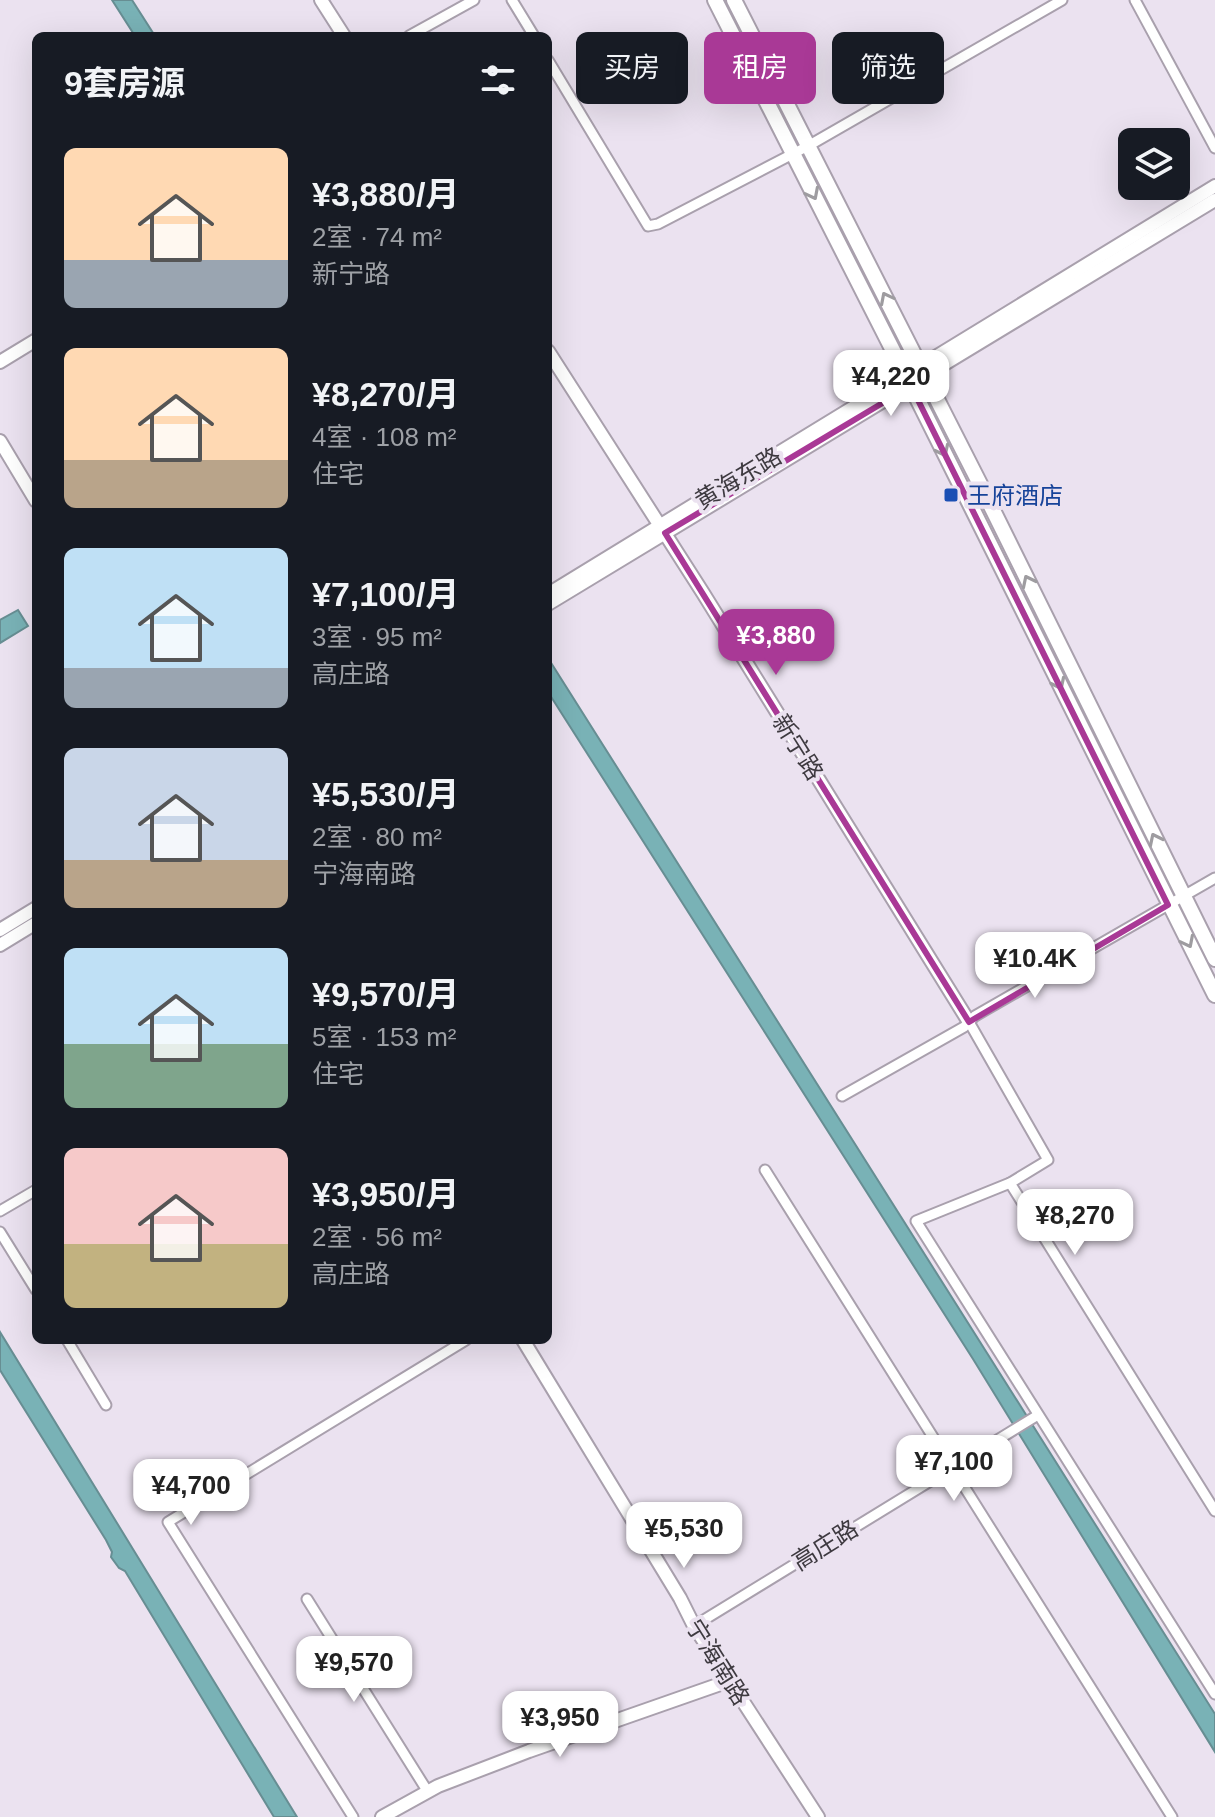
<!DOCTYPE html>
<html lang="zh">
<head>
<meta charset="utf-8">
<style>
  :root { --surface:#171b24; --page:#242831; --text:#f1f3f6; --muted:#9ea1a6; --accent:#a93996 }
  body { margin:0; font-family:Arial,"Noto Sans SC",sans-serif; background:var(--page); color:var(--text); height:100vh; display:flex; flex-direction:column; font-size:30px; white-space:nowrap }
  * { box-sizing:border-box; margin:0 }
  p { font-size:26px; color:var(--muted) }
  .icon { flex:none; width:44px; height:44px; fill:none; stroke:currentColor; stroke-width:2; stroke-linecap:round; stroke-linejoin:round }
  .map { position:relative; flex:1; overflow:hidden }
  .side { position:absolute; left:32px; top:32px; width:520px; height:1312px; display:flex; flex-direction:column; background:var(--surface); border-radius:12px; box-shadow:0 8px 32px #0002 }
  .side>* { flex:none }
  .guide { position:absolute; left:576px; top:32px; width:518px; height:72px; display:flex; gap:16px }
  .buttons { position:absolute; left:1118px; top:128px; display:grid; gap:16px }
  .buttons a { display:grid; place-items:center; width:72px; height:72px; border-radius:12px; background:var(--surface); box-shadow:0 8px 32px #0002; font-size:40px }
  .price { position:absolute; translate:-50% -68px; padding:0 18px; border-radius:16px; background:#fff; color:#222; font-size:26px; line-height:52px; filter:drop-shadow(0 2px 4px #0008) }
  .price::after { content:''; position:absolute; left:50%; top:48px; width:24px; height:18px; margin-left:-12px; background:inherit; clip-path:polygon(0 0,100% 0,50% 100%) }
  .price.on { background:var(--accent); color:#fff }
  ul { padding:0; list-style:none }
  li { display:flex; align-items:center; gap:24px; height:200px; padding:0 32px }
  li span { display:grid; place-items:center; flex:none; width:224px; height:160px; border-radius:12px; color:#555 }
  li>.icon { margin-inline-start:auto }
  span .icon { width:96px; height:96px; fill:#fffc; stroke-width:1 }
  li b { font-size:34px }
  h2 { display:flex; justify-content:space-between; align-items:center; height:96px; padding:0 32px; font-size:34px }
  .pill { padding:0 28px; border-radius:12px; background:var(--surface); box-shadow:0 8px 32px #0002; font-size:28px; line-height:72px }
  .pill.on { background:var(--accent); color:#fff }
  .map>svg:first-child { display:block }
</style>
</head>
<body>
<div class="map">
<svg width="1215" height="1817" viewBox="0 0 1215 1817">
  <rect width="100%" height="100%" fill="#ebe2f0"/>
  <g fill="#79b2b6" stroke="#678e93" stroke-width="2">
    <path d="M112,0H132L155,36H135Z"/>
    <path d="M18,610L28,626L0,643V620Z"/>
    <path d="M548,658L1215,1714V1752L973,1359L548,692Z"/>
    <path d="M0,1332L297,1817H274L125,1571L119,1568L111,1557L112,1552L106,1540L0,1370Z"/>
  </g>
  <g fill="none" stroke-linecap="round" stroke-linejoin="round">
    <defs>
      <g id="street">
        <path d="M512,0L534,36"/>
        <path d="M1135,0L1215,148"/>
        <path d="M409,36L474,0"/>
        <path d="M548,60L648,226L658,224L808,146L1062,0"/>
        <path d="M969,1022L1048,1160L1010,1183L1215,1511"/>
        <path d="M842,1096L964,1027L975,1016L1215,878"/>
        <path d="M765,1170L1172,1817"/>
        <path d="M1010,1183L916,1221L1215,1694"/>
        <path d="M0,1211L36,1190"/>
        <path d="M0,1232L36,1290"/>
        <path d="M67,1340L106,1405"/>
        <path d="M307,1599L428,1792"/>
        <path d="M694,1626L1038,1415"/>
        <path d="M353,1817L168,1522L466,1340"/>
      </g>
      <g id="secondary">
        <path d="M321,0L344,36"/>
        <path d="M548,351L703,593L969,1022"/>
        <path d="M0,362L36,340"/>
        <path d="M0,441L36,501"/>
        <path d="M548,594L1215,186"/>
        <path d="M548,604L1215,200"/>
        <path d="M0,930L36,908"/>
        <path d="M0,945L36,923"/>
        <path d="M523,1340L680,1598L694,1626L818,1817"/>
        <path d="M382,1817L438,1786L529,1751L729,1681"/>
      </g>
      <g id="primary">
        <path d="M715,0L911,386L1215,995"/>
        <path d="M734,0L981,486L1215,959"/>
      </g>
    </defs>
    <use href="#street" stroke="#a9a0ad" stroke-width="13"/>
    <use href="#secondary" stroke="#a9a0ad" stroke-width="16"/>
    <use href="#primary" stroke="#a9a0ad" stroke-width="18"/>
    <use href="#street" stroke="#fff" stroke-width="9"/>
    <use href="#secondary" stroke="#fff" stroke-width="12"/>
    <use href="#primary" stroke="#fff" stroke-width="14"/>
  </g>
  <defs><path id="oneway-chevron" d="M-2-3.5L2.5 0L-2 3.5" fill="none" stroke-width="1.6" stroke-linecap="round" stroke-linejoin="round" transform="scale(2)"/></defs>
  <g stroke="#9e9ca0">
    <use href="#oneway-chevron" transform="translate(813 194) rotate(63)"/>
    <use href="#oneway-chevron" transform="translate(886 298) rotate(-117)"/>
    <use href="#oneway-chevron" transform="translate(943 451) rotate(64)"/>
    <use href="#oneway-chevron" transform="translate(1028 581) rotate(-116)"/>
    <use href="#oneway-chevron" transform="translate(1059 684) rotate(64)"/>
    <use href="#oneway-chevron" transform="translate(1155 839) rotate(-116)"/>
    <use href="#oneway-chevron" transform="translate(1188 942) rotate(63)"/>
  </g>
  <path fill="none" stroke="#a93996" stroke-width="6" stroke-linejoin="round" d="M911,386L1168,905L969,1022L665,533Z"/>
  <rect fill="#1a4fb4" stroke="#ebe2f0" stroke-width="3" x="943" y="487" width="16" height="16" rx="4"/>
  <g text-anchor="middle" dominant-baseline="central" stroke-width="8" stroke-linejoin="round" paint-order="stroke">
    <g font-size="24" fill="#3e3a40" stroke="#ebe2f0">
      <text transform="translate(738 478) rotate(-31)">黄海东路</text>
      <text transform="translate(798 747) rotate(58)">新宁路</text>
      <text transform="translate(825 1545) rotate(-32)">高庄路</text>
      <text transform="translate(718 1662) rotate(58)">宁海南路</text>
    </g>
    <g font-size="24" fill="#164399" stroke="#ebe2f0" text-anchor="start">
      <text x="967" y="495">王府酒店</text>
    </g>
  </g>
</svg>
<div class="buttons">
<a><svg class="icon" aria-label="layers" viewBox="0 0 24 24"><path d="M12 4l9 5-9 5-9-5zM3 14l9 5 9-5"/></svg></a>
</div>
<b class="price" style="left:891px;top:418px">¥4,220</b>
<b class="price on" style="left:776px;top:677px">¥3,880</b>
<b class="price" style="left:1035px;top:1000px">¥10.4K</b>
<b class="price" style="left:1075px;top:1257px">¥8,270</b>
<b class="price" style="left:954px;top:1503px">¥7,100</b>
<b class="price" style="left:191px;top:1527px">¥4,700</b>
<b class="price" style="left:684px;top:1570px">¥5,530</b>
<b class="price" style="left:354px;top:1704px">¥9,570</b>
<b class="price" style="left:560px;top:1759px">¥3,950</b>
<div class="guide">
<a class="pill">买房</a>
<a class="pill on">租房</a>
<a class="pill">筛选</a>
</div>
<section class="side">
<h2>9套房源<svg class="icon" aria-label="filters" viewBox="0 0 24 24"><path d="M4 7h16M4 17h16"/><circle cx="9" cy="7" r="2"/><circle cx="15" cy="17" r="2"/></svg></h2>
<ul>
<li><span style="background:linear-gradient(#ffd9b3 70%,#9aa5b1 0)"><svg class="icon" aria-label="home" viewBox="0 0 24 24"><path d="M3 11l9-7 9 7M6 9v11h12V9"/></svg></span><div><b>¥3,880/月</b><p>2室 · 74 m²</p><p>新宁路</p></div></li>
<li><span style="background:linear-gradient(#ffd9b3 70%,#b9a48a 0)"><svg class="icon" aria-label="home" viewBox="0 0 24 24"><path d="M3 11l9-7 9 7M6 9v11h12V9"/></svg></span><div><b>¥8,270/月</b><p>4室 · 108 m²</p><p>住宅</p></div></li>
<li><span style="background:linear-gradient(#bfe0f5 75%,#9aa5b1 0)"><svg class="icon" aria-label="home" viewBox="0 0 24 24"><path d="M3 11l9-7 9 7M6 9v11h12V9"/></svg></span><div><b>¥7,100/月</b><p>3室 · 95 m²</p><p>高庄路</p></div></li>
<li><span style="background:linear-gradient(#c9d6e8 70%,#b9a48a 0)"><svg class="icon" aria-label="home" viewBox="0 0 24 24"><path d="M3 11l9-7 9 7M6 9v11h12V9"/></svg></span><div><b>¥5,530/月</b><p>2室 · 80 m²</p><p>宁海南路</p></div></li>
<li><span style="background:linear-gradient(#bfe0f5 60%,#7fa58c 0)"><svg class="icon" aria-label="home" viewBox="0 0 24 24"><path d="M3 11l9-7 9 7M6 9v11h12V9"/></svg></span><div><b>¥9,570/月</b><p>5室 · 153 m²</p><p>住宅</p></div></li>
<li><span style="background:linear-gradient(#f6c9c9 60%,#c2b280 0)"><svg class="icon" aria-label="home" viewBox="0 0 24 24"><path d="M3 11l9-7 9 7M6 9v11h12V9"/></svg></span><div><b>¥3,950/月</b><p>2室 · 56 m²</p><p>高庄路</p></div></li>
</ul>
</section>
</div>
</body>
</html>
